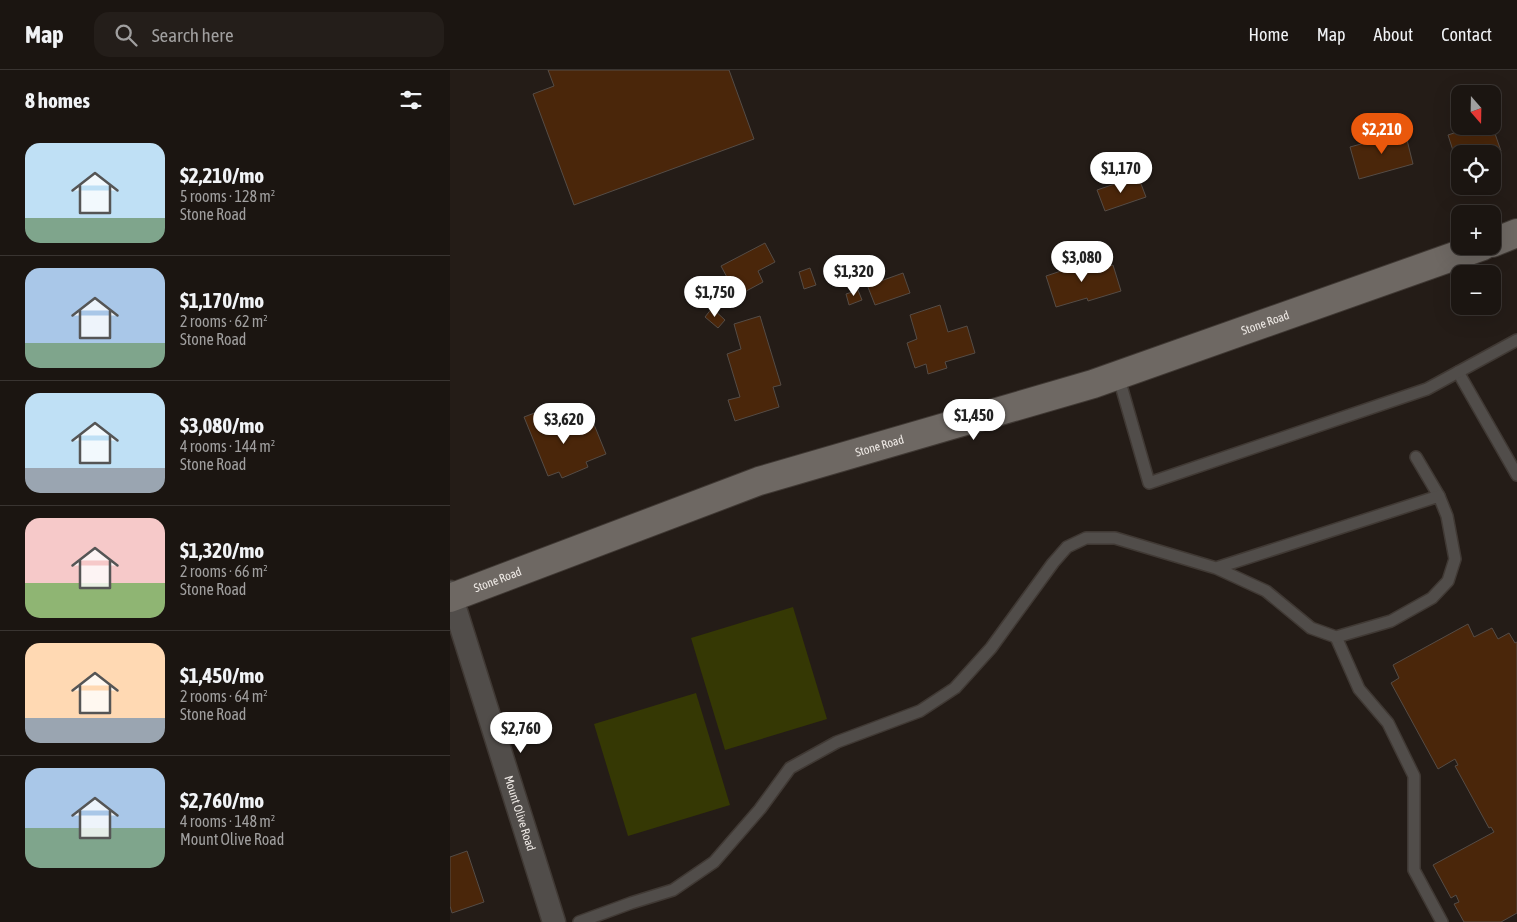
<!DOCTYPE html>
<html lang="en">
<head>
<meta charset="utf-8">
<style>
  :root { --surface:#1b1511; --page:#241e1a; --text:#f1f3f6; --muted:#a09f9f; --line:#393431; --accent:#ea580c }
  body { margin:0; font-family:"Asap Condensed",sans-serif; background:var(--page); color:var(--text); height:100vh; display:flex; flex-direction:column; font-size:19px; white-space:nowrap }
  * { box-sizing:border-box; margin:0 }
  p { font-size:16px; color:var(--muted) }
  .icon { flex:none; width:28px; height:28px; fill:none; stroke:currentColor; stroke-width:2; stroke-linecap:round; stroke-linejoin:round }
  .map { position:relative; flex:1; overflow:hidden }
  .sheet { display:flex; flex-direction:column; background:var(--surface); width:450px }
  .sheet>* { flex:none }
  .needle { width:32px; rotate:160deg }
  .controls { position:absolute; left:1001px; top:15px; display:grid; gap:10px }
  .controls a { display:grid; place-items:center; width:50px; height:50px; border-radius:10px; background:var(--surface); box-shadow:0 5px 20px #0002,0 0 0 1px var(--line); font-size:25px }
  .price { position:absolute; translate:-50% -42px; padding:0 11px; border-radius:18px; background:#fff; color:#222; font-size:16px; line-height:32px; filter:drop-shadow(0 1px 2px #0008) }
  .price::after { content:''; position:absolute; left:50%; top:30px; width:15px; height:11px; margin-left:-8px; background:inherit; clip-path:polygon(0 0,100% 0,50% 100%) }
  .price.active { background:var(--accent); color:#fff }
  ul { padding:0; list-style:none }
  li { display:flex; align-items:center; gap:15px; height:125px; padding:0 25px }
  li+li { border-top:1px solid var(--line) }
  li span { display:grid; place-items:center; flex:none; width:140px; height:100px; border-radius:15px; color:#555 }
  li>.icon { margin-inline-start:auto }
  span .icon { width:60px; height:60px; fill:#fffc; stroke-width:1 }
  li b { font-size:21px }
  h2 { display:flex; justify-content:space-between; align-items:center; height:60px; padding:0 25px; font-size:21px }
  header { display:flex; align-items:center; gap:30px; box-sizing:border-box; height:70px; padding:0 25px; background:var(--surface); border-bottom:1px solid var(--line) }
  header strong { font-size:24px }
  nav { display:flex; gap:28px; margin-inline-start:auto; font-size:18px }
  .search { width:350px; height:45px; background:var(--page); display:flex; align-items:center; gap:12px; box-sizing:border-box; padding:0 18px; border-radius:15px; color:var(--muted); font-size:19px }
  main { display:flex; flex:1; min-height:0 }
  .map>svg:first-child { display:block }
</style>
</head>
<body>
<header>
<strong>Map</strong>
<div class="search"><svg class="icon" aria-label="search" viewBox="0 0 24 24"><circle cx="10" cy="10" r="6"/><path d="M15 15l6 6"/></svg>Search here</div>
<nav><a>Home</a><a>Map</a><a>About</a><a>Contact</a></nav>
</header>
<main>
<section class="sheet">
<h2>8 homes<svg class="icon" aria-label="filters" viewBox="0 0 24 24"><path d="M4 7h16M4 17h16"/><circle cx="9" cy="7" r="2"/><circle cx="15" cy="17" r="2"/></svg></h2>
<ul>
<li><span style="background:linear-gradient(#bfe0f5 75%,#7fa58c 0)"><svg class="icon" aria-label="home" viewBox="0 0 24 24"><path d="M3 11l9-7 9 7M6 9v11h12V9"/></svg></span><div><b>$2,210/mo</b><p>5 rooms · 128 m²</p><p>Stone Road</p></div></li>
<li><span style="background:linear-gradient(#a9c7e8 75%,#7fa58c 0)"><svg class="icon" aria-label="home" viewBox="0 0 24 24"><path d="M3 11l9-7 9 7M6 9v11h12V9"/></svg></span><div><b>$1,170/mo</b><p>2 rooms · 62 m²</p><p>Stone Road</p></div></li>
<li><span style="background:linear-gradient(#bfe0f5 75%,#9aa5b1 0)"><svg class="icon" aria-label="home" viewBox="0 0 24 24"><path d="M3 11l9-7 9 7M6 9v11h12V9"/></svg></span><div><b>$3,080/mo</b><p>4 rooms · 144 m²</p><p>Stone Road</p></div></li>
<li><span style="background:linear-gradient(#f6c9c9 65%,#8fb573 0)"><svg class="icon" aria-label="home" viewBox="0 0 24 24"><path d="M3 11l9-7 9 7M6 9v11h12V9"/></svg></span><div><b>$1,320/mo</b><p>2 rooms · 66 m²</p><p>Stone Road</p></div></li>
<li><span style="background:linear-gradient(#ffd9b3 75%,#9aa5b1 0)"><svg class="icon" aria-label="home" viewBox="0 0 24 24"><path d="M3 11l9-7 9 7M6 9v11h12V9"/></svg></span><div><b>$1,450/mo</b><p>2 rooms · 64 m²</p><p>Stone Road</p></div></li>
<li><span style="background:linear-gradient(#a9c7e8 60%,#7fa58c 0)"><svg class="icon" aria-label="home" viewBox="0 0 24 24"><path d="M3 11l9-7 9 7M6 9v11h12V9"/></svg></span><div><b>$2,760/mo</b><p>4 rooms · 148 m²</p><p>Mount Olive Road</p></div></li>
</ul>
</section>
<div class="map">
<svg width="1067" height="852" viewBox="0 0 1067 852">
  <rect width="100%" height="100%" fill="#241c17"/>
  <g fill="#353804">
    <path d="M343,537L377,649L275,680L241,568Z"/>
    <path d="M246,623L280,735L178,766L144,654Z"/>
  </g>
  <g fill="#4a260a" stroke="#554c46">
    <path d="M98,0H279L304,69L124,135L83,24L104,16Z"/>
    <path d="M1042,55L1051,81L1041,84H1010V92L1007,93L998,65L1013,60L1012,56Z"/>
    <path d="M955,62L963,94L909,109L900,77Z"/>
    <path d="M688,106L696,127L655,141L647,120Z"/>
    <path d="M315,173L325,192L308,201L313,212L287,226L271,196Z"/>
    <path d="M627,185L630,196L638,193L641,202L663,195L671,221L638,231L637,228L606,237L596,206L614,200L611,190Z"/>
    <path d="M360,198L366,215L354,219L349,202Z"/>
    <path d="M425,203L428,212L453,203L460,223L425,235L414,207Z"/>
    <path d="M408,220L412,230L399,235L396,224Z"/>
    <path d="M490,235L498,262L517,256L525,283L495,292L497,298L478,304L476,294L465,298L457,273L467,269L460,245Z"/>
    <path d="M262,238L275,250L268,258L255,247Z"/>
    <path d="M310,246L331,315L323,317L329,337L285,351L278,330L290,327L277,284L291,279L284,254Z"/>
    <path d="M95,339L103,359L111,355L114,363L143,352L156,384L136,392L138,397L112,408L109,402L98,406L74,347Z"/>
    <path d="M1018,554L1024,567L1042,558L1048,569L1059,563L1065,573L1067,572V843L1051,852H1014L1004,834L1009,832L1006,825L1001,828L983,795L1044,762L1041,757L1039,758L1005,696L1008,695L1005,689L988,699L941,613L949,608L943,595Z"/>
    <path d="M17,781L34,832L2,843L0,836V787Z"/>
  </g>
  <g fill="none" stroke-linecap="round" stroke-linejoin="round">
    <defs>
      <g id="lane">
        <path d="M1008,302L1067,405"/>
        <path d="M668,305L699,413L977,319L1067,270"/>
        <path d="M966,387L989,426"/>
        <path d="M886,567L909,619L938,653L964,706V800L992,852"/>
        <path d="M129,852L181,833L223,820L264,792L310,739L340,698L387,672L470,641L505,618L541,578L603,493L617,477L636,468H665L766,498L816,521L861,558L886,567L941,551L982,528L998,511L1005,489L997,446L989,426L766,498"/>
      </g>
      <g id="street">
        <path id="s1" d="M0,522L104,852"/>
      </g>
      <g id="secondary">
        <path d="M1042,173L1067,163"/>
        <path id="s2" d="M0,528L309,411L643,314L1033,176"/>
      </g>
    </defs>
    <use href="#lane" stroke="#403934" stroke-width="14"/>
    <use href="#street" stroke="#403934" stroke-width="25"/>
    <use href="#secondary" stroke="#403934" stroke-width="30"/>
    <use href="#lane" stroke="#514d4a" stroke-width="11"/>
    <use href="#street" stroke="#514d4a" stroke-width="22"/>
    <use href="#secondary" stroke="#6e6863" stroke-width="28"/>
  </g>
  <g text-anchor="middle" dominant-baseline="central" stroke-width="4.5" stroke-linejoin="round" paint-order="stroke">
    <g font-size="12" fill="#eee9e5" stroke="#241c17">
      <text stroke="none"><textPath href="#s2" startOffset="861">Stone Road</textPath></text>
      <text stroke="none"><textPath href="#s2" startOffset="456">Stone Road</textPath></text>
      <text stroke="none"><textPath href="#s2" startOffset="51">Stone Road</textPath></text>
      <text stroke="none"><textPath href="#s1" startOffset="232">Mount Olive Road</textPath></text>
    </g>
  </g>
</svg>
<div class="controls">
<a><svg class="needle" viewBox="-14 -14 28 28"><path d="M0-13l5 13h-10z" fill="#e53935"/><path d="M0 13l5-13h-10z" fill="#a09f9f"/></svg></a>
<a><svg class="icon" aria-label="locate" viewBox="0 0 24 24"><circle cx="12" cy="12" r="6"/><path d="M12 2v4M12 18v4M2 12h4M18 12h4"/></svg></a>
<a>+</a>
<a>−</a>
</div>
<b class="price active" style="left:932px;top:85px">$2,210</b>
<b class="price" style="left:671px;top:124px">$1,170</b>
<b class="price" style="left:632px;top:213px">$3,080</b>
<b class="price" style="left:404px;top:227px">$1,320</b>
<b class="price" style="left:265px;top:248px">$1,750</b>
<b class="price" style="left:524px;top:371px">$1,450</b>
<b class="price" style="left:114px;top:375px">$3,620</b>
<b class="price" style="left:71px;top:684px">$2,760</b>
</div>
</main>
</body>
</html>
